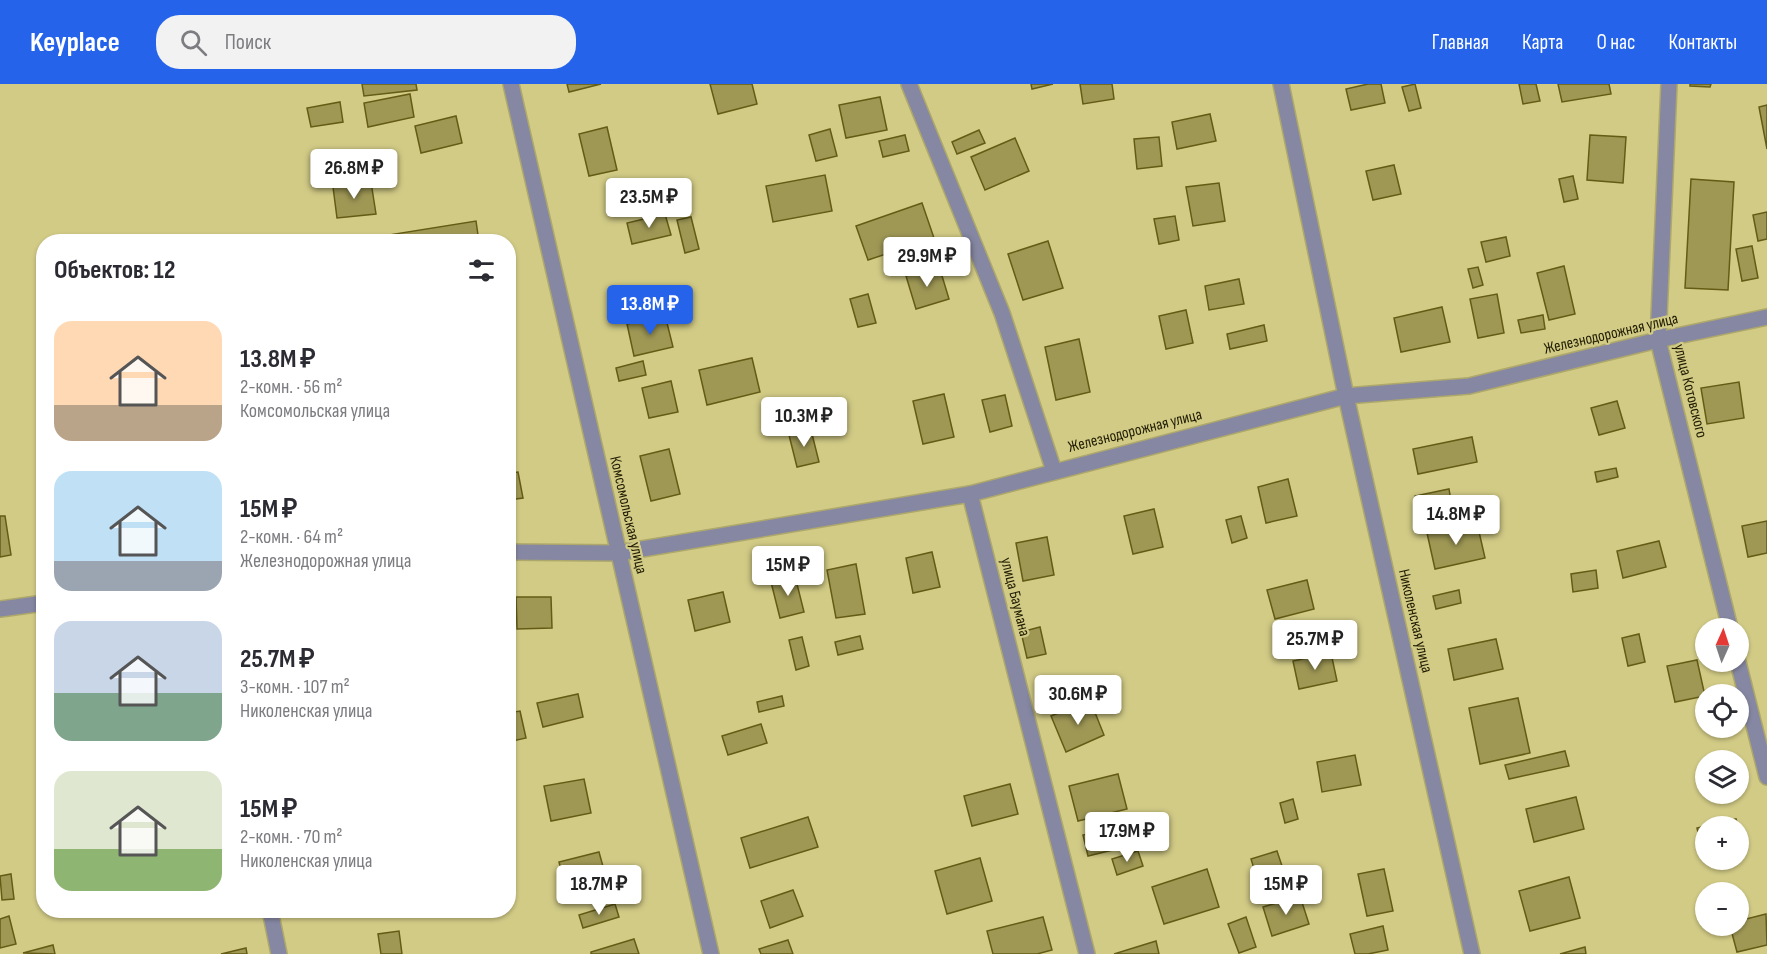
<!DOCTYPE html>
<html lang="ru">
<head>
<meta charset="utf-8">
<style>
  :root { --surface:#fff; --page:#f2f2f3; --text:#2b2b33; --muted:#7c7c81; --accent:#2563eb }
  body { margin:0; font-family:"Sofia Sans Condensed",sans-serif; background:var(--page); color:var(--text); height:100vh; display:flex; flex-direction:column; font-size:22px; white-space:nowrap }
  * { box-sizing:border-box; margin:0 }
  p { font-size:20px; color:var(--muted) }
  .icon { flex:none; width:33px; height:33px; fill:none; stroke:currentColor; stroke-width:2; stroke-linecap:round; stroke-linejoin:round }
  .map { position:relative; flex:1; overflow:hidden }
  .sheet { position:absolute; left:36px; top:150px; width:480px; height:684px; display:flex; flex-direction:column; background:var(--surface); border-radius:24px; box-shadow:0 2px 4px #0004 }
  .sheet>* { flex:none }
  .needle { width:39px; rotate:3deg }
  .fabs { position:absolute; left:1695px; top:534px; display:grid; gap:12px }
  .fabs a { display:grid; place-items:center; width:54px; height:54px; border-radius:50%; background:var(--surface); box-shadow:0 2px 4px #0004; font-size:30px }
  .price { position:absolute; translate:-50% -51px; padding:0 14px; border-radius:6px; background:#fff; color:#222; font-size:20px; line-height:39px; filter:drop-shadow(0 2px 3px #0008) }
  .price::after { content:''; position:absolute; left:50%; top:36px; width:18px; height:14px; margin-left:-9px; background:inherit; clip-path:polygon(0 0,100% 0,50% 100%) }
  .price.current { background:var(--accent); color:#fff }
  ul { padding:0; list-style:none }
  li { display:flex; align-items:center; gap:18px; height:150px; padding:0 18px }
  li span { display:grid; place-items:center; flex:none; width:168px; height:120px; border-radius:18px; color:#555 }
  li>.icon { margin-inline-start:auto }
  span .icon { width:72px; height:72px; fill:#fffc; stroke-width:1 }
  li b { font-size:26px }
  h2 { display:flex; justify-content:space-between; align-items:center; height:72px; padding:0 18px; font-size:26px }
  header { display:flex; align-items:center; gap:36px; box-sizing:border-box; height:84px; padding:0 30px; background:var(--accent); color:#fff }
  header strong { font-size:28px }
  nav { display:flex; gap:33px; margin-inline-start:auto; font-size:21px }
  .search { width:420px; height:54px; background:var(--page); display:flex; align-items:center; gap:15px; box-sizing:border-box; padding:0 21px; border-radius:24px; color:var(--muted); font-size:22px }
  .map>svg:first-child { display:block }
</style>
</head>
<body>
<header>
<strong>Keyplace</strong>
<div class="search"><svg class="icon" aria-label="search" viewBox="0 0 24 24"><circle cx="10" cy="10" r="6"/><path d="M15 15l6 6"/></svg>Поиск</div>
<nav><a>Главная</a><a>Карта</a><a>О нас</a><a>Контакты</a></nav>
</header>
<div class="map">
<svg width="1767" height="870" viewBox="0 0 1767 870">
  <rect width="100%" height="100%" fill="#d2cb86"/>
  <g fill="#9f9855" stroke="#645c15" stroke-width="1.5">
    <path d="M362,0H416L417,6L364,12Z"/>
    <path d="M567,0H601L569,8Z"/>
    <path d="M710,0H752L757,20L718,30Z"/>
    <path d="M1031,0H1053L1032,5Z"/>
    <path d="M1080,0H1112L1114,15L1083,20Z"/>
    <path d="M1368,0H1381L1385,19L1351,26L1346,5Z"/>
    <path d="M1415,0L1421,24L1409,27L1402,3Z"/>
    <path d="M1519,0H1536L1540,17L1523,20Z"/>
    <path d="M1558,0H1609L1611,10L1562,18Z"/>
    <path d="M1690,0H1711L1710,3L1690,2Z"/>
    <path d="M410,10L414,33L368,43L364,19Z"/>
    <path d="M880,13L887,46L846,54L839,21Z"/>
    <path d="M340,18L343,38L311,43L307,24Z"/>
    <path d="M1767,21V65L1759,23Z"/>
    <path d="M1210,30L1216,57L1177,65L1172,38Z"/>
    <path d="M456,32L462,59L421,69L415,42Z"/>
    <path d="M607,43L617,86L589,92L579,50Z"/>
    <path d="M830,45L837,72L816,77L809,51Z"/>
    <path d="M979,46L985,59L957,70L952,58Z"/>
    <path d="M905,51L909,67L883,73L879,57Z"/>
    <path d="M1590,51L1626,53L1623,99L1587,96Z"/>
    <path d="M1159,53L1162,82L1137,85L1134,55Z"/>
    <path d="M1015,54L1029,87L985,106L971,73Z"/>
    <path d="M1394,81L1401,110L1373,116L1366,87Z"/>
    <path d="M825,91L832,127L773,138L766,102Z"/>
    <path d="M1573,92L1578,115L1564,118L1559,95Z"/>
    <path d="M1691,95L1734,98L1728,206L1685,204Z"/>
    <path d="M371,98L376,130L337,134L333,103Z"/>
    <path d="M1219,99L1225,137L1193,142L1186,103Z"/>
    <path d="M922,119L934,154L868,176L856,142Z"/>
    <path d="M1767,128V155L1758,157L1753,131Z"/>
    <path d="M665,130L671,151L632,160L627,139Z"/>
    <path d="M1175,132L1179,156L1159,160L1154,135Z"/>
    <path d="M691,133L699,165L685,169L677,136Z"/>
    <path d="M476,137L479,158H377L376,153Z"/>
    <path d="M1506,153L1510,172L1486,178L1481,158Z"/>
    <path d="M1048,157L1063,204L1023,216L1008,170Z"/>
    <path d="M1752,162L1758,194L1742,197L1736,165Z"/>
    <path d="M939,182L949,215L916,225L906,192Z"/>
    <path d="M1564,182L1575,230L1549,236L1537,189Z"/>
    <path d="M1478,183L1483,201L1473,204L1468,185Z"/>
    <path d="M1239,195L1244,220L1209,226L1205,202Z"/>
    <path d="M868,210L876,239L858,243L850,215Z"/>
    <path d="M1497,210L1504,249L1478,254L1470,215Z"/>
    <path d="M1442,223L1450,258L1401,268L1394,234Z"/>
    <path d="M1186,226L1193,259L1166,265L1159,232Z"/>
    <path d="M665,231L673,263L634,272L627,240Z"/>
    <path d="M1543,231L1545,245L1521,249L1518,236Z"/>
    <path d="M1264,241L1267,257L1230,265L1227,250Z"/>
    <path d="M1079,255L1090,308L1056,316L1045,263Z"/>
    <path d="M752,274L760,308L707,321L699,286Z"/>
    <path d="M643,277L646,291L619,297L616,284Z"/>
    <path d="M671,297L678,328L649,334L642,304Z"/>
    <path d="M1739,298L1744,334L1707,340L1701,304Z"/>
    <path d="M944,310L954,353L923,360L913,317Z"/>
    <path d="M1005,311L1012,342L990,348L982,316Z"/>
    <path d="M1617,317L1625,344L1599,351L1591,324Z"/>
    <path d="M811,346L819,378L797,383L789,351Z"/>
    <path d="M1472,353L1477,378L1418,390L1413,365Z"/>
    <path d="M669,365L680,410L651,417L640,372Z"/>
    <path d="M1616,384L1618,393L1597,398L1595,388Z"/>
    <path d="M518,388L523,414L508,416V389Z"/>
    <path d="M1288,395L1297,432L1266,439L1258,403Z"/>
    <path d="M1449,405L1452,423L1418,430L1415,412Z"/>
    <path d="M1154,425L1163,463L1133,470L1124,432Z"/>
    <path d="M0,432H5L11,471L0,473Z"/>
    <path d="M1241,432L1247,454L1232,459L1226,436Z"/>
    <path d="M1767,437V469L1748,473L1742,442Z"/>
    <path d="M1477,439L1485,474L1435,485L1427,449Z"/>
    <path d="M1047,453L1054,491L1023,497L1016,459Z"/>
    <path d="M1659,457L1666,483L1623,494L1617,467Z"/>
    <path d="M932,468L940,503L913,509L906,474Z"/>
    <path d="M856,480L865,530L836,534L827,486Z"/>
    <path d="M1596,486L1598,504L1573,508L1571,490Z"/>
    <path d="M795,492L804,528L780,534L771,498Z"/>
    <path d="M1307,496L1314,525L1275,535L1267,506Z"/>
    <path d="M1459,506L1461,519L1436,525L1433,512Z"/>
    <path d="M723,508L730,538L695,547L688,516Z"/>
    <path d="M516,513H551L552,544L517,545Z"/>
    <path d="M1040,543L1046,570L1027,574L1021,548Z"/>
    <path d="M1328,543L1331,553L1303,560L1300,550Z"/>
    <path d="M1639,550L1645,578L1628,582L1622,554Z"/>
    <path d="M860,552L863,565L838,571L835,558Z"/>
    <path d="M802,553L809,582L796,586L789,556Z"/>
    <path d="M1496,555L1503,585L1454,596L1448,565Z"/>
    <path d="M1331,569L1337,597L1299,605L1293,577Z"/>
    <path d="M1697,576L1705,612L1675,618L1667,582Z"/>
    <path d="M578,610L583,633L543,643L537,619Z"/>
    <path d="M782,612L784,622L759,628L757,618Z"/>
    <path d="M1518,614L1530,669L1480,680L1469,624Z"/>
    <path d="M1090,616L1104,651L1066,668L1051,632Z"/>
    <path d="M520,627L526,654L508,658V629Z"/>
    <path d="M761,640L767,659L728,671L722,652Z"/>
    <path d="M1565,667L1569,682L1509,695L1505,681Z"/>
    <path d="M1355,671L1361,701L1322,708L1317,678Z"/>
    <path d="M1118,690L1127,725L1078,737L1069,702Z"/>
    <path d="M584,695L591,729L551,737L544,702Z"/>
    <path d="M1010,700L1018,730L972,742L964,712Z"/>
    <path d="M1576,713L1584,745L1534,758L1526,725Z"/>
    <path d="M1293,715L1298,735L1285,739L1280,719Z"/>
    <path d="M808,733L818,763L750,784L741,754Z"/>
    <path d="M1736,735L1738,742H1706V774H1704L1697,744Z"/>
    <path d="M1120,743L1125,763L1088,772L1083,751Z"/>
    <path d="M1738,745L1743,765L1738,766Z"/>
    <path d="M1138,767L1143,782L1117,791L1112,775Z"/>
    <path d="M1277,767L1283,785L1257,794L1251,775Z"/>
    <path d="M599,768L607,797L567,808L559,778Z"/>
    <path d="M980,774L992,817L947,830L935,787Z"/>
    <path d="M1207,785L1219,823L1164,840L1152,803Z"/>
    <path d="M1384,785L1393,827L1367,832L1358,790Z"/>
    <path d="M11,790L14,815L2,816L0,792Z"/>
    <path d="M1569,793L1580,834L1530,847L1519,807Z"/>
    <path d="M793,806L803,832L770,844L761,817Z"/>
    <path d="M1300,812L1309,840L1272,852L1263,823Z"/>
    <path d="M615,820L619,833L583,844L579,831Z"/>
    <path d="M1766,830L1767,861L1737,868L1730,842H1738V837Z"/>
    <path d="M9,832L16,860L0,864V835Z"/>
    <path d="M1043,833L1052,866L1037,870H993L987,847Z"/>
    <path d="M1246,833L1256,863L1239,869L1228,840Z"/>
    <path d="M1383,842L1388,866L1368,870H1355L1350,850Z"/>
    <path d="M399,847L402,870H381L378,850Z"/>
    <path d="M634,855L639,870H591V868Z"/>
    <path d="M788,856L793,870H761L759,865Z"/>
    <path d="M1156,857L1159,870H1114Z"/>
    <path d="M53,861L55,870L23,869Z"/>
    <path d="M1585,863L1586,870H1560Z"/>
    <path d="M246,864L247,870H221Z"/>
  </g>
  <g fill="none" stroke-linecap="round" stroke-linejoin="round">
    <defs>
      <g id="minor">
        <path d="M511,0L711,870"/>
        <path d="M909,0L1002,229L1054,387"/>
        <path d="M1281,0L1346,312L1472,870"/>
        <path d="M1669,0L1658,256L1730,544"/>
        <path d="M970,410L1087,870"/>
        <path d="M508,468L618,469L970,410L1346,312L1469,302L1658,256L1767,233"/>
        <path d="M0,525L44,519"/>
        <path d="M1738,578L1767,693"/>
        <path d="M270,826L279,870"/>
      </g>
    </defs>
    <use href="#minor" stroke="#aea86b" stroke-width="18"/>
    <use href="#minor" stroke="#8687a2" stroke-width="15"/>
  </g>
  <g text-anchor="middle" dominant-baseline="central" stroke-width="4.5" stroke-linejoin="round" paint-order="stroke">
    <g font-size="16" fill="#1f1b01" stroke="#d2cb86">
      <text transform="translate(1611 250) rotate(-13)">Железнодорожная улица</text>
      <text transform="translate(1690 307) rotate(76)">улица Котовского</text>
      <text transform="translate(1135 347) rotate(-14)">Железнодорожная улица</text>
      <text transform="translate(628 431) rotate(77)">Комсомольская улица</text>
      <text transform="translate(1015 513) rotate(76)">улица Баумана</text>
      <text transform="translate(1415 537) rotate(77)">Николенская улица</text>
    </g>
  </g>
</svg>
<div class="fabs">
<a><svg class="needle" viewBox="-14 -14 28 28"><path d="M0-13l5 13h-10z" fill="#e53935"/><path d="M0 13l5-13h-10z" fill="#7c7c81"/></svg></a>
<a><svg class="icon" aria-label="locate" viewBox="0 0 24 24"><circle cx="12" cy="12" r="6"/><path d="M12 2v4M12 18v4M2 12h4M18 12h4"/></svg></a>
<a><svg class="icon" aria-label="layers" viewBox="0 0 24 24"><path d="M12 4l9 5-9 5-9-5zM3 14l9 5 9-5"/></svg></a>
<a>+</a>
<a>−</a>
</div>
<b class="price" style="left:354px;top:116px">26.8M ₽</b>
<b class="price" style="left:649px;top:145px">23.5M ₽</b>
<b class="price" style="left:927px;top:204px">29.9M ₽</b>
<b class="price current" style="left:650px;top:252px">13.8M ₽</b>
<b class="price" style="left:804px;top:364px">10.3M ₽</b>
<b class="price" style="left:1456px;top:462px">14.8M ₽</b>
<b class="price" style="left:788px;top:513px">15M ₽</b>
<b class="price" style="left:1315px;top:587px">25.7M ₽</b>
<b class="price" style="left:1078px;top:642px">30.6M ₽</b>
<b class="price" style="left:1127px;top:779px">17.9M ₽</b>
<b class="price" style="left:599px;top:832px">18.7M ₽</b>
<b class="price" style="left:1286px;top:832px">15M ₽</b>
<section class="sheet">
<h2>Объектов: 12<svg class="icon" aria-label="filters" viewBox="0 0 24 24"><path d="M4 7h16M4 17h16"/><circle cx="9" cy="7" r="2"/><circle cx="15" cy="17" r="2"/></svg></h2>
<ul>
<li><span style="background:linear-gradient(#ffd9b3 70%,#b9a48a 0)"><svg class="icon" aria-label="home" viewBox="0 0 24 24"><path d="M3 11l9-7 9 7M6 9v11h12V9"/></svg></span><div><b>13.8M ₽</b><p>2-комн. · 56 m²</p><p>Комсомольская улица</p></div></li>
<li><span style="background:linear-gradient(#bfe0f5 75%,#9aa5b1 0)"><svg class="icon" aria-label="home" viewBox="0 0 24 24"><path d="M3 11l9-7 9 7M6 9v11h12V9"/></svg></span><div><b>15M ₽</b><p>2-комн. · 64 m²</p><p>Железнодорожная улица</p></div></li>
<li><span style="background:linear-gradient(#c9d6e8 60%,#7fa58c 0)"><svg class="icon" aria-label="home" viewBox="0 0 24 24"><path d="M3 11l9-7 9 7M6 9v11h12V9"/></svg></span><div><b>25.7M ₽</b><p>3-комн. · 107 m²</p><p>Николенская улица</p></div></li>
<li><span style="background:linear-gradient(#dfe7d0 65%,#8fb573 0)"><svg class="icon" aria-label="home" viewBox="0 0 24 24"><path d="M3 11l9-7 9 7M6 9v11h12V9"/></svg></span><div><b>15M ₽</b><p>2-комн. · 70 m²</p><p>Николенская улица</p></div></li>
</ul>
</section>
</div>
</body>
</html>
